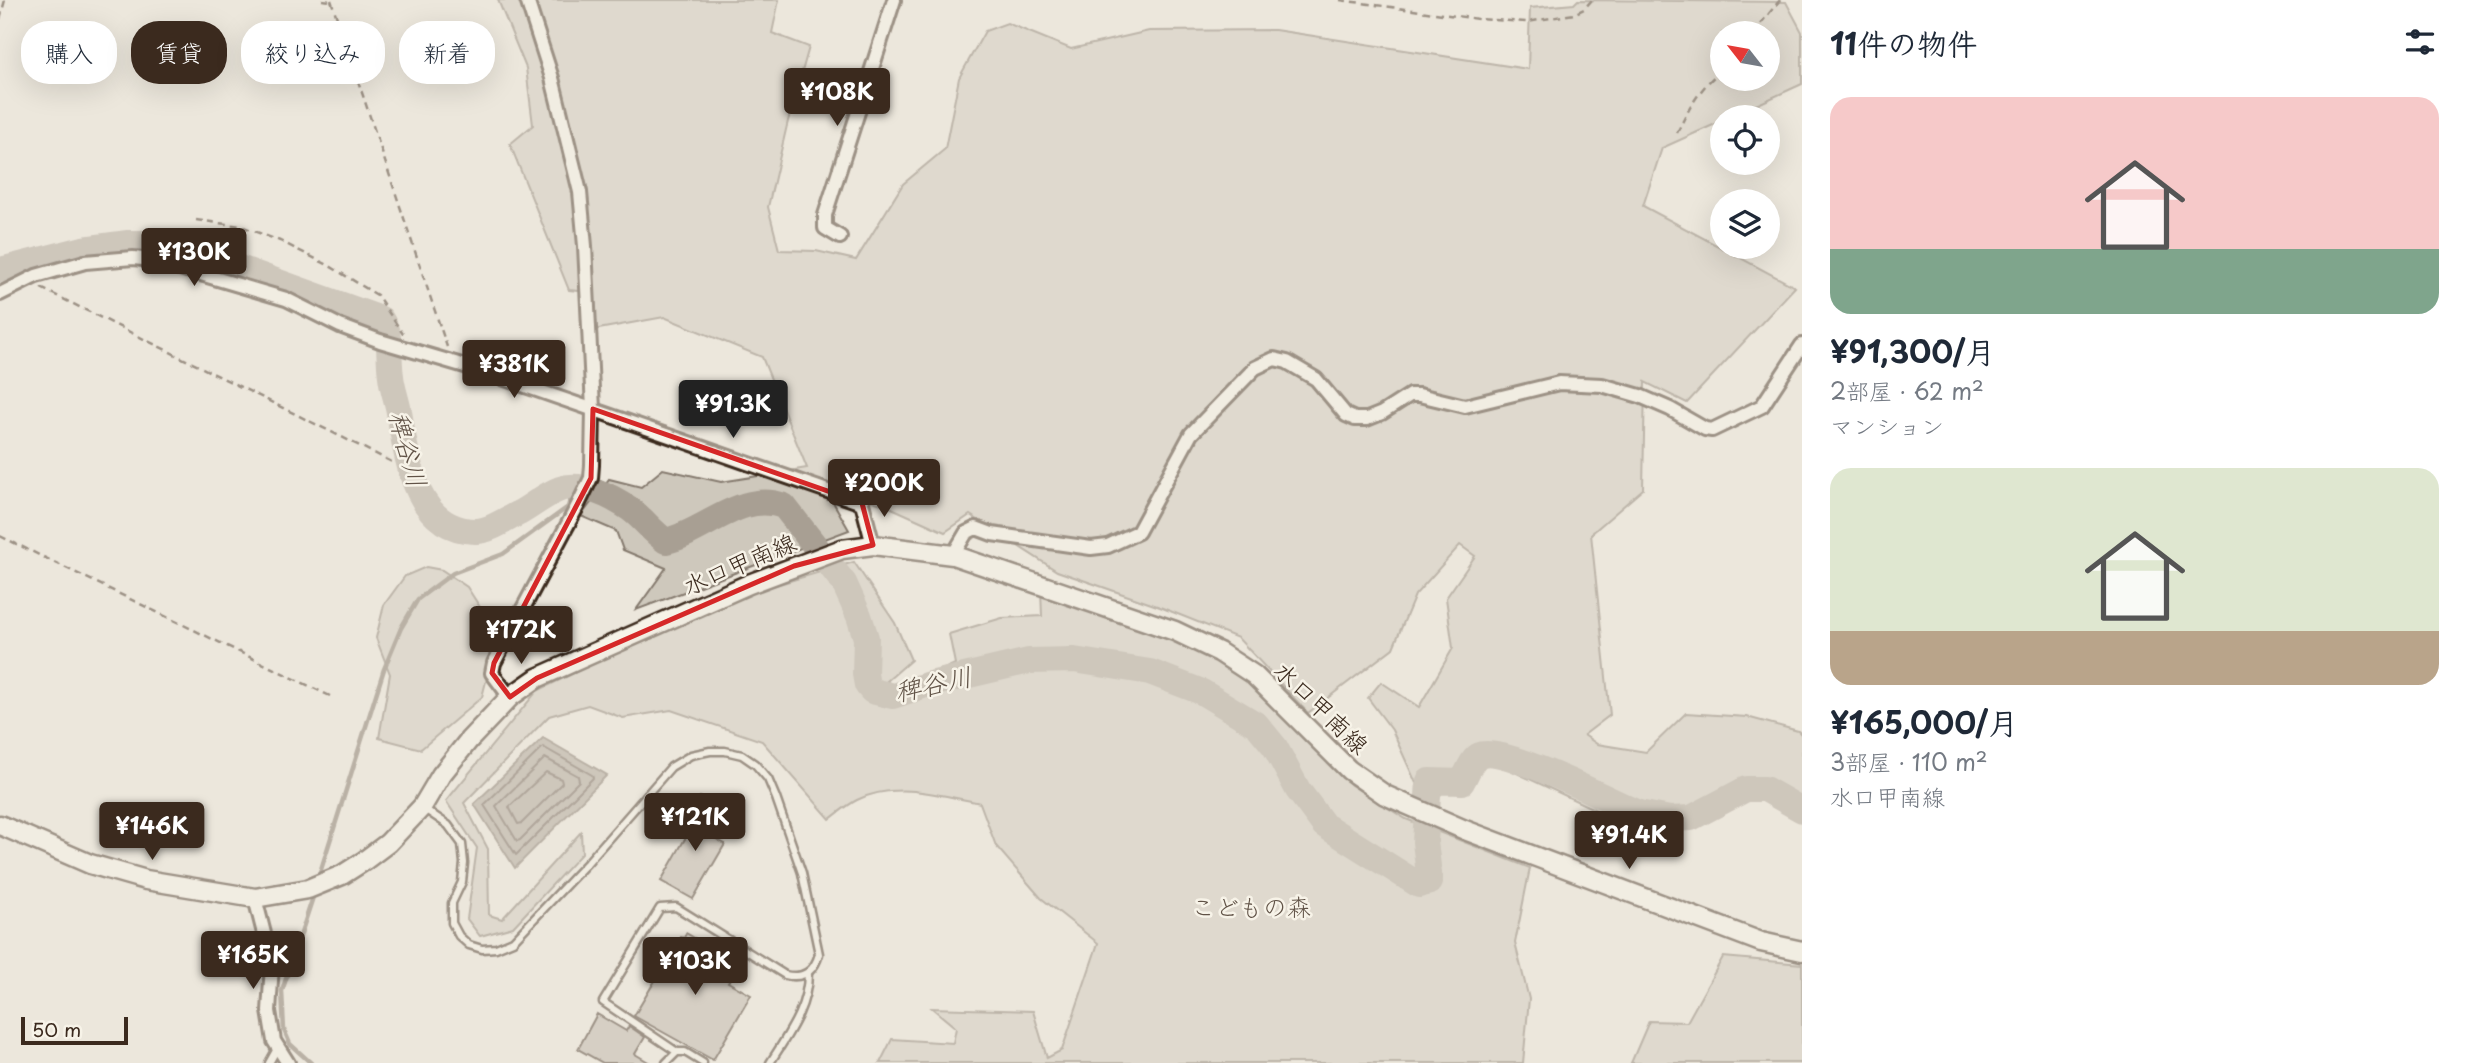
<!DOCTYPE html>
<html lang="ja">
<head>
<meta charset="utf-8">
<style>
  :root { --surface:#fff; --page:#f2f2f3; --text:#1f2937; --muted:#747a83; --accent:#3b2a1e }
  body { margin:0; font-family:"Playpen Sans","Klee One",sans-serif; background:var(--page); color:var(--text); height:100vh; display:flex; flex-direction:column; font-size:26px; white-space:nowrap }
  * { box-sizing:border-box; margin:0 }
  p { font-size:23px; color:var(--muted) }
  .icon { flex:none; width:38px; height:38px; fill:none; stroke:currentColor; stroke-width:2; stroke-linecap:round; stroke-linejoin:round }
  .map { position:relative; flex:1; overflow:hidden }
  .details { display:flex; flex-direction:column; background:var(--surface); width:665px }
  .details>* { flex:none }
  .hud { position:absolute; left:21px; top:21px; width:665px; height:63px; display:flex; gap:14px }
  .needle { width:46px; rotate:301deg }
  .buttons { position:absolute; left:1710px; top:21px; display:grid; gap:14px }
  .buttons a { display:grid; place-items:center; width:70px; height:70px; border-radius:50%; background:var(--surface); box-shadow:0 7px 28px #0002; font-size:35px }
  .scale { position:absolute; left:21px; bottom:18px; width:107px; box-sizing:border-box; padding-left:7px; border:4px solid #3b2a1e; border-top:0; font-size:19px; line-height:24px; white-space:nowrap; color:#3b2a1e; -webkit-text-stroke:5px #f7f3e8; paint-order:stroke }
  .price { position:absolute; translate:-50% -60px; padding:0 16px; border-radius:7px; background:var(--accent); color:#fff; font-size:23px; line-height:46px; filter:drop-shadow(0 2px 4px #0008) }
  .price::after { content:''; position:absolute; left:50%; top:42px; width:21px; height:16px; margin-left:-10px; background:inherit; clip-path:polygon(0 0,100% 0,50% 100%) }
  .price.selected { background:#222; color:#fff }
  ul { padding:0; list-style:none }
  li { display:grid; align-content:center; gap:14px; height:371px; padding:0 28px }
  li span { display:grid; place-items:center; height:217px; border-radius:21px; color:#555 }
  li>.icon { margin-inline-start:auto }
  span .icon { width:126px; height:126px; fill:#fffc; stroke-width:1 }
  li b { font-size:30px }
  h2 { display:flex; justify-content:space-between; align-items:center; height:84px; padding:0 28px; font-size:30px }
  .chip { padding:0 24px; border-radius:28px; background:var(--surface); box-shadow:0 7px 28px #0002; font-size:24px; line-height:63px }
  .chip.selected { background:var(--accent); color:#fff }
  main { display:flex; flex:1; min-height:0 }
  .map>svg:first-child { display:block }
</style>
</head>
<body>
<main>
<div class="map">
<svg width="1802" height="1063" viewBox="0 0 1802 1063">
  <rect width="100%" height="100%" fill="#ece7dc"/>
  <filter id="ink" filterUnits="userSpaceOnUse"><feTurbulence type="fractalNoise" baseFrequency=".0143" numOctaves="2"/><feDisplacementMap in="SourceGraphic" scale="14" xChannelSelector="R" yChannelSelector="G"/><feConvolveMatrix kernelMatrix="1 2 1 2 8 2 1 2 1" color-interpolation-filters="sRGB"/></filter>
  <g filter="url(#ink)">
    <g fill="#cec8bc" stroke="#84796d" stroke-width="2" fill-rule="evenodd">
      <path d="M498,0H779L772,33L809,47L788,121L768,207L779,250L816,251L856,260L903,184L945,149L959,78L985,31L1007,23L1071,49L1149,31L1275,30L1528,69L1530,8L1574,4L1578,0L1786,2L1802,32V84L1730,117H1722V121L1662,148L1643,206L1795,287L1687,403L1645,382L1643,489L1591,534L1610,715L1584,735L1597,744L1646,752L1686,713L1747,717L1798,731L1802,735V816L1759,785L1688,810L1630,826L1472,752L1436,801L1420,792L1392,730L1368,698L1381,682L1419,707L1453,648L1446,598L1475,556L1460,545L1415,595L1393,648L1308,713L1238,638L1160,607L1057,571L970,515L945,532L885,505L824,486L849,530L636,610L666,568L623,550L616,531L581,516L609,479L641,487L663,469L721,482L807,468L762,357L664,317L593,330L589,292L569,290L510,144L533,125L526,68ZM1722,33H1768V79H1722Z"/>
      <path d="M854,562L895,623L911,660L887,681L897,690L955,664L949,634L1002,618L1042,616L1041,590L1174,641L1230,668L1269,701L1351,785L1406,819L1530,868L1515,943L1529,999L1523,1063H880L892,1039L953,1043L956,1028L932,1008L1033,1011L1047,1058L1062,1050L1098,943L1041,898L996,846L980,803C940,795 895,781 857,800C847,805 838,813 830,819L762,741L671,710L623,718L588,705L549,716L464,803L488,849L489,915L502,919L581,832L582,853L513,927L480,936L467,919L477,848L446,801L537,691L722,601Z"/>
      <path d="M426,567L442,570L467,587L494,629L492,658L482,697L421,749L379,738L390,674L376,638L384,605L405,576Z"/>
      <path d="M1723,957L1802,964V1063H1631L1649,1021L1687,1022Z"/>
    </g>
    <path fill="#a89f93" stroke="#7c7064" stroke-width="2" d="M543,738L607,775L515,868L474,804Z"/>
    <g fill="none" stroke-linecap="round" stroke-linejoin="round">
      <g stroke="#67594d" stroke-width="2">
        <path d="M543,747L592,775L593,778L516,855L484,805Z"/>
        <path d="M545,758L578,776L579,781L520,840L517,841L496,806Z"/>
        <path d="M546,772L561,779L562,783L522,823L518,824L509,807Z"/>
      </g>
      <g stroke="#7c7064" stroke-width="4.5">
        <path d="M318,879L384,669L401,628L418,599L453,573L503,554L568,507L573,488"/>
        <path d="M311,1063L290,1044L284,1030L282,991L315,891"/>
      </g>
      <path stroke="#a89f93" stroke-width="26" d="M0,270L83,249L128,243H164L206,256L381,319C392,336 388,357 391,376C392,388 397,400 399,412C407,458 415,530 475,531C489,532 506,519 519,513C532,506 546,494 560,489C582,481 613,497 630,509C644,519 652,532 666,541C706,532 741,490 784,506L844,583L859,616L866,638L865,674L867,685L872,691L893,696L926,685L1029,661L1074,660L1150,672L1202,692L1257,725L1275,747L1298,790L1324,825L1419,885L1430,882L1425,842L1429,781L1462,782C1467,774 1472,758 1480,755C1501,745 1613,802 1639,813L1670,819L1691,818L1746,789H1765L1802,810"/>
    </g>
    <g fill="#bab2a7" stroke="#3b2a1e" stroke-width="2">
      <path d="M700,797L718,806L704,832L725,844L693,899L661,881L695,821L689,817Z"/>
      <path d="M686,933L739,964L728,982L751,995L713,1060L634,1016L681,937L684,938Z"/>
      <path d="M597,1014L626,1031L629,1026L645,1037L635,1054L650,1063H603L578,1049Z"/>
    </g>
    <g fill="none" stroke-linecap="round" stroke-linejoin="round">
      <defs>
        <g id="service">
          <path d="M423,808L448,825L462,844L464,863L462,882L452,903V923L459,936L469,945L482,949L496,948L513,941L587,863L671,767L691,755L710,751H725L742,755L755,764L768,779L776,798L802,873L819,954C814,972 803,979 785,975L676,907L660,908L603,1002L677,1052"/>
          <path d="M269,1063L278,1047"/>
          <path d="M666,1063L677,1052H685L703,1063"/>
          <path d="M770,1063C788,1034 808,1008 808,973"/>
        </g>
        <g id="minor">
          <path d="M840,237L825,228V215L894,0"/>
          <path d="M0,294L36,276L85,262L133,258L153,260L286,299L340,326L380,341L482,371L862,503L873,545"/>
          <path d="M953,555L966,533L976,528L992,534L1091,548L1108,546L1138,532L1191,434L1255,368L1274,359L1287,362L1316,379L1346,415L1355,419H1367L1382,413L1410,395H1419L1465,406L1559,383L1602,385L1640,396L1670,409L1705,429L1712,430L1762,406L1802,345"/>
          <path d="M510,697L492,673L494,663L577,507L591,478L592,465L593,409L585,246L580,192L552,78L527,0"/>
          <path d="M255,898L272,965L269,1011L274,1041L288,1063"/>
        </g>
        <path id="secondary" d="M0,825L90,864L146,880L255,898L308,889L342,875L364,861L388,843L422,807L441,775L469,740L510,697L537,678L749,584L842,549L873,545L953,555L1175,631L1219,652L1254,675L1349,770L1385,795L1465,830L1761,942L1802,951"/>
      </defs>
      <use href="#service" stroke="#3b2a1e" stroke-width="11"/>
      <use href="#minor" stroke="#3b2a1e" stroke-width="18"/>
      <use href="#secondary" stroke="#3b2a1e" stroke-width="23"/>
      <g stroke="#3b2a1e" stroke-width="2.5" stroke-dasharray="7 5" stroke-linecap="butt">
        <path d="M322,0L332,1"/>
        <path d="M331,0L447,347"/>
        <path d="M1340,0L1478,19L1527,22L1574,14L1584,9L1592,0"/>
        <path d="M0,19L5,0"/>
        <path d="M1753,33L1780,0"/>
        <path d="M1677,133C1689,108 1700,87 1722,70"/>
        <path d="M196,220L241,226L280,241L328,265L377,295L403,334"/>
        <path d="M41,288L394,463"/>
        <path d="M0,536L330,696"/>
      </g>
      <use href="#service" stroke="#f7f3e8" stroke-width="6"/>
      <use href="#minor" stroke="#f7f3e8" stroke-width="12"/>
      <use href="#secondary" stroke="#f7f3e8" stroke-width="18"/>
    </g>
  </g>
  <path d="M0 0H1802V1063H0ZM593,409L862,503L873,545L794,566L537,678L510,697L492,673L494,663L591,478Z" fill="#ece7dc" fill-opacity=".55" fill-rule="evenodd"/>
  <path fill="none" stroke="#d62828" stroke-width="5" stroke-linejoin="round" d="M593,409L862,503L873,545L794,566L537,678L510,697L492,673L494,663L591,478Z"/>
  <g text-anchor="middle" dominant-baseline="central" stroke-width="5" stroke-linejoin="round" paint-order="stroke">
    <g font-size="24" fill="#3b2a1e" stroke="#f7f3e8">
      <text transform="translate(739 563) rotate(-23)">水口甲南線</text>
      <text transform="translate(1322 707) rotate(44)">水口甲南線</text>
    </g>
    <g font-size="24" fill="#605246" stroke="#f7f3e8">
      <text x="1251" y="906">こどもの森</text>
    </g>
    <g font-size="26" font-style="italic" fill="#615347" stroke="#f7f3e8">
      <text transform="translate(409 449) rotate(75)">稗谷川</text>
      <text transform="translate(933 683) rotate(-12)">稗谷川</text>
    </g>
  </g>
</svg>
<div class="buttons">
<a><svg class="needle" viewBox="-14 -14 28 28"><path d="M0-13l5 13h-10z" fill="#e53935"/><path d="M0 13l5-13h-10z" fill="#747a83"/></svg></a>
<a><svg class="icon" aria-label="locate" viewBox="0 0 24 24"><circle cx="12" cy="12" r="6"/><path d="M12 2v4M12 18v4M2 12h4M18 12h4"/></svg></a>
<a><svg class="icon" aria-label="layers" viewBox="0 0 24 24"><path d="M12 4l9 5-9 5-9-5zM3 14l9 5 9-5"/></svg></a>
</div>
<div class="scale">50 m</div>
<b class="price" style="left:837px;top:128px">¥108K</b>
<b class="price" style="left:194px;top:288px">¥130K</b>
<b class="price" style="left:514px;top:400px">¥381K</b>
<b class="price selected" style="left:733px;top:440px">¥91.3K</b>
<b class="price" style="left:884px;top:519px">¥200K</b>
<b class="price" style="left:521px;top:666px">¥172K</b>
<b class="price" style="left:695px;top:853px">¥121K</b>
<b class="price" style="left:152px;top:862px">¥146K</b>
<b class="price" style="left:1629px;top:871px">¥91.4K</b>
<b class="price" style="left:253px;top:991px">¥165K</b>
<b class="price" style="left:695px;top:997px">¥103K</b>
<div class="hud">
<a class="chip">購入</a>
<a class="chip selected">賃貸</a>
<a class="chip">絞り込み</a>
<a class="chip">新着</a>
</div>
</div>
<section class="details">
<h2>11件の物件<svg class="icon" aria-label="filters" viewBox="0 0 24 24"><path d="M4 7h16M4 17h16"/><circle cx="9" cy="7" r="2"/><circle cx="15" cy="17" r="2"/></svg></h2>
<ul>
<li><span style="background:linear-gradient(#f6c9c9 70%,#7fa58c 0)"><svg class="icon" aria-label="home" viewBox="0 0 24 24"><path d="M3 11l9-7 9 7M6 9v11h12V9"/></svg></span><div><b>¥91,300/月</b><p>2部屋 · 62 m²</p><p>マンション</p></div></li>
<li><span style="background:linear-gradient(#dfe7d0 75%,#b9a48a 0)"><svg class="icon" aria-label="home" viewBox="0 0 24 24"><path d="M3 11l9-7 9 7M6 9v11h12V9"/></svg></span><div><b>¥165,000/月</b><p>3部屋 · 110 m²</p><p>水口甲南線</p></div></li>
</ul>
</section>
</main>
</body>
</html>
